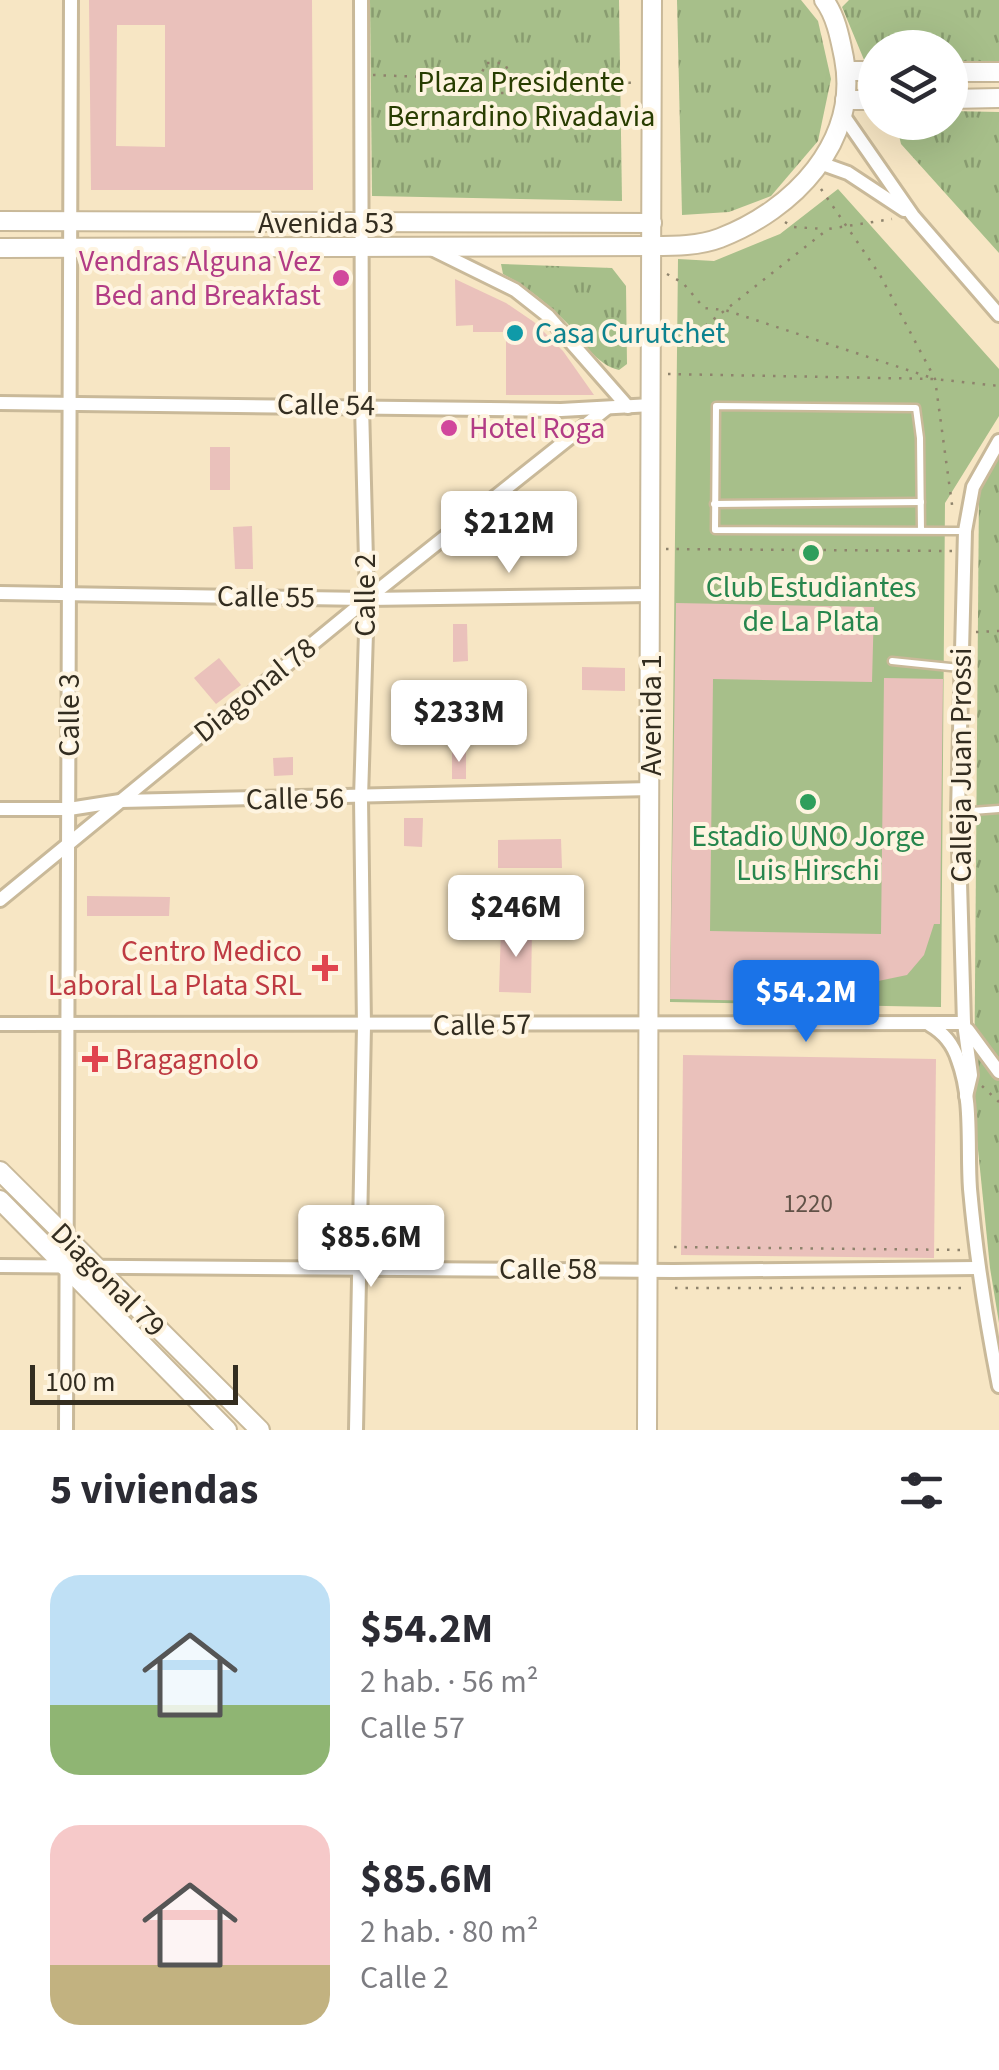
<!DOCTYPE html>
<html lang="es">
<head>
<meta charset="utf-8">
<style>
  :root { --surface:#fff; --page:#f7f7f7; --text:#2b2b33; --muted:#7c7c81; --accent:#1a73e8 }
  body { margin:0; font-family:"Source Sans 3",sans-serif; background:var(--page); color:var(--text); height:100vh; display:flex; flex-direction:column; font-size:38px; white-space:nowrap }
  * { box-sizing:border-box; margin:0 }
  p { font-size:32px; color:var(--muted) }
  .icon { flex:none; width:55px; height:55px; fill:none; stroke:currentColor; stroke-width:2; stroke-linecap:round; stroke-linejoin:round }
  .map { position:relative; height:1430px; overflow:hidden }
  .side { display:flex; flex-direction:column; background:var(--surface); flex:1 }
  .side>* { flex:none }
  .controls { position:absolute; left:858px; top:30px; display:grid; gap:20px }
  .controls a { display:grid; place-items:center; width:110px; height:110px; border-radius:50%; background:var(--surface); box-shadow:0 10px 40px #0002; font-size:50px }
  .scale { position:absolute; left:30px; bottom:25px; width:208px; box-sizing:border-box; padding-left:10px; border:5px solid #332d20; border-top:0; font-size:28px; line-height:35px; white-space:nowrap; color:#332d20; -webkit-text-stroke:8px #fef4e0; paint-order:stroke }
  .price { position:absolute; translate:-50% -85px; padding:0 22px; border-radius:10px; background:#fff; color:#222; font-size:32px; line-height:65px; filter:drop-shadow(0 2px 5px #0008) }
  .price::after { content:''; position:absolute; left:50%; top:60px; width:30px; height:22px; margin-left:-15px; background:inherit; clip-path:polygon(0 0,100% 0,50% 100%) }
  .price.active { background:var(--accent); color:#fff }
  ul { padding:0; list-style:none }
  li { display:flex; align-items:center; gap:30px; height:250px; padding:0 50px }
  li span { display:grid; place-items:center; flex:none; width:280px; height:200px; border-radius:30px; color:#555 }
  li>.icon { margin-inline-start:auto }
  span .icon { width:120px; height:120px; fill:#fffc; stroke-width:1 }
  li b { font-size:42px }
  h2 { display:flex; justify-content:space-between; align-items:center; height:120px; padding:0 50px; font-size:42px }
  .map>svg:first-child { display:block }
</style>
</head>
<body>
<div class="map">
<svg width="999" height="1430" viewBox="0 0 999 1430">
  <defs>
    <pattern id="grass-tufts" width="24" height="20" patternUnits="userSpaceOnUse" patternTransform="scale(2.5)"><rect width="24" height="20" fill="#a7bf8a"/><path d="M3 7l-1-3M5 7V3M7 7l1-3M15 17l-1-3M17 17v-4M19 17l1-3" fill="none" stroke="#899c70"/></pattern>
  </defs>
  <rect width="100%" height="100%" fill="#f7e6c4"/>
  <g fill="url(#grass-tufts)">
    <path d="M370,0H619L622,201L372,196Z"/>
    <path d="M677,0H801L818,21L831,79L818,141L771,196L729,212L682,215Z"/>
    <path d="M849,0H999V67H950V48H875V67H867L842,7Z"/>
    <path d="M950,111L999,112V253L901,144L896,123L950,122Z"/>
    <path d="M501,264L612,268L626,286L627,364L619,370C596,365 582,339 567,323C547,303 527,287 503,274Z"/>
    <path d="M999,456V1323L990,1268L974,1110L979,491Z"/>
  </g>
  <path fill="#a7bf8a" d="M838,189L999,369V416L945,503L941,1007L670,1002L678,259L714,261L780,234Z"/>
  <g fill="#eac1bb" fill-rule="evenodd">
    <path d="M89,0H312L313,190H91ZM117,25H165V147L116,146Z"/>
    <path d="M455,279L506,303L534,322L563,351L594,395H506V332H473V325L456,326Z"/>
    <rect x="210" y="447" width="20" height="43"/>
    <path d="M252,526L253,569H235L233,527Z"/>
    <path d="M676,603L874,607L872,682L713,679L710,931L881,934L884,678L943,679L940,924H934L924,955L907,975L864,984V1003L670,999Z"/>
    <path d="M453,624H467L468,661L453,662Z"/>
    <path d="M219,658L241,685L216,704L194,678Z"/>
    <path d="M582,667L625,668V691L582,690Z"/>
    <rect x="452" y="751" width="14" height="28"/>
    <path d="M293,757V775L274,776L273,758Z"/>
    <path d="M404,818H423L422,847L404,846Z"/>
    <path d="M561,839L562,868H498V840Z"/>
    <path d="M87,896L170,897L169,916H87Z"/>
    <path d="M501,927L532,928L531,993L499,992Z"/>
    <path d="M683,1055L936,1059L934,1258L681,1255Z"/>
  </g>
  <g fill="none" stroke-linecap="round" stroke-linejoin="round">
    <defs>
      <g id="lane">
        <path d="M714,504L921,502"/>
        <path d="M921,531L920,438L916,408L716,406L715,530L955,531H963"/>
        <path d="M892,661L960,668"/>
        <path d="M959,812L999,809"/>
      </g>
      <g id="street">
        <path d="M843,115L913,216L999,315"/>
        <path d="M820,163L848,173L904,210"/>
        <path d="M434,250L515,290L548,316L628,407"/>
        <path d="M0,403L561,410L652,405"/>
        <path d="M0,593L367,599L651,595"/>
        <path d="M0,809H69L120,801L651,789"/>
        <path d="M0,900L367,599L607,408"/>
        <path d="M0,1024L964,1023"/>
        <path d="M930,1025C944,1033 953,1044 958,1060C973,1100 967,1147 970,1189C976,1256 986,1320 999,1386"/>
        <path d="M968,1030L999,1072"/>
        <path d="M966,1096L971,1075L964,1023L958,812L965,531L973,487L999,441"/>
        <path d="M0,1266L674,1271L977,1268"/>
        <path d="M66,1430L71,0"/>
        <path d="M356,1430L364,1026L361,798L367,599L362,406L361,0"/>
      </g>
      <g id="secondary">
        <path d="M846,71H875"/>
        <path d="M950,72H999"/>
        <path d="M950,99L999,98"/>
        <path d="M845,100H875"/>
        <path d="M0,221L652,223"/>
        <path d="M0,248L652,246C675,246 699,246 720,238C793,210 860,142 844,58C840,38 836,16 824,0"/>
        <path d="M0,1171L260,1430"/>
        <path d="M0,1200L227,1430"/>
        <path d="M647,1430L652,0"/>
      </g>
    </defs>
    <use href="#lane" stroke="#c9b999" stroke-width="11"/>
    <use href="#street" stroke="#c9b999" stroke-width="18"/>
    <use href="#secondary" stroke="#c9b999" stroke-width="22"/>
    <g stroke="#8e836c" stroke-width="2.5" stroke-dasharray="2.5 8" stroke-linecap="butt">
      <path d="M487,63H504L513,78L504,93H487L478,79Z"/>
      <path d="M373,75L478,79"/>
      <path d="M513,78L636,83"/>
      <path d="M821,189L880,275L935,379L953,512"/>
      <path d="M785,222L793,227L825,229"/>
      <path d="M667,274L683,283L704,308L725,310L929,377"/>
      <path d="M666,336L696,333L828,229L892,219"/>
      <path d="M668,374L935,379L999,386"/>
      <path d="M666,549L953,551"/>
      <path d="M976,632L999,631"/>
      <path d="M982,1086L999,1102"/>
      <path d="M674,1247L963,1250"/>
      <path d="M675,1288H969"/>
    </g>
    <use href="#lane" stroke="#fff" stroke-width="6"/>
    <use href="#street" stroke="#fff" stroke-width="12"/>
    <use href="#secondary" stroke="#fff" stroke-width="18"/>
  </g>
  <g fill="#d1479c" stroke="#fef4e0" stroke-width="4">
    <circle cx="341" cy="278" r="10"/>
    <circle cx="449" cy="428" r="10"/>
  </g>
  <circle fill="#0f9aa8" stroke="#fef4e0" stroke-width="4" cx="515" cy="333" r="10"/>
  <g fill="#2e9e5b" stroke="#fef4e0" stroke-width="4">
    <circle cx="811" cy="553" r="10"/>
    <circle cx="808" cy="802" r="10"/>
  </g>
  <g fill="#e0444e" stroke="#fef4e0" stroke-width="4">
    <path d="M320 953h10v10h10v10h-10v10h-10v-10h-10v-10h10z"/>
    <path d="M90 1044h10v10h10v10h-10v10h-10v-10h-10v-10h10z"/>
  </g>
  <g text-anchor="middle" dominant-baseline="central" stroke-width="8" stroke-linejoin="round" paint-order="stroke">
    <g font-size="25" fill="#615247">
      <text x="808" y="1204">1220</text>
    </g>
    <g font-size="30" fill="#283d00" stroke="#fef4e0">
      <text x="521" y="82">Plaza Presidente<tspan x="521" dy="34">Bernardino Rivadavia</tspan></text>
    </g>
    <g font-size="30" fill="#332d20" stroke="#fef4e0">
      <text x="326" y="223">Avenida 53</text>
      <text transform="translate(326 405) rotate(1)">Calle 54</text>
      <text transform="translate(365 595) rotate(-90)">Calle 2</text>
      <text transform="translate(266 597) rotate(1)">Calle 55</text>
      <text transform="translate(255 690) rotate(-39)">Diagonal 78</text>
      <text transform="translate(69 715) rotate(-90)">Calle 3</text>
      <text transform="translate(651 715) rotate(-90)">Avenida 1</text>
      <text transform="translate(961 765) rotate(-90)">Calleja Juan Prossi</text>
      <text transform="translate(295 799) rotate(-1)">Calle 56</text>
      <text transform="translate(482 1025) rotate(-1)">Calle 57</text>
      <text x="548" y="1269">Calle 58</text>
      <text transform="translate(108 1280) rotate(45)">Diagonal 79</text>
    </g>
    <g font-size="30" fill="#b23c85" stroke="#fef4e0" text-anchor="end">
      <text x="321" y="261">Vendras Alguna Vez<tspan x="321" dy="34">Bed and Breakfast</tspan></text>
      <text x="469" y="428" text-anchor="start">Hotel Roga</text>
    </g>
    <g font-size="30" fill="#0d838f" stroke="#fef4e0" text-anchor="start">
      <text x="535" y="333">Casa Curutchet</text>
    </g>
    <g font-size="30" fill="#27864d" stroke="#fef4e0">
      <text x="811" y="587">Club Estudiantes<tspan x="811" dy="34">de La Plata</tspan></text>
      <text x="808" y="836">Estadio UNO Jorge<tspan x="808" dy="34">Luis Hirschi</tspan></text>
    </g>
    <g font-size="30" fill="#be3a42" stroke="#fef4e0" text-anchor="end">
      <text x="302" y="951">Centro Medico<tspan x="302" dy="34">Laboral La Plata SRL</tspan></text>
      <text x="115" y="1059" text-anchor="start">Bragagnolo</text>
    </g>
  </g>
</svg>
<div class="controls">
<a><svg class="icon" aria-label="layers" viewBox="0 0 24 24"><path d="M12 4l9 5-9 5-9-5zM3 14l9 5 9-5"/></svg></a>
</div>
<div class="scale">100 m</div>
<b class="price" style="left:509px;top:576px">$212M</b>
<b class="price" style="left:459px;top:765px">$233M</b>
<b class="price" style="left:516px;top:960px">$246M</b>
<b class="price active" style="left:806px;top:1045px">$54.2M</b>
<b class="price" style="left:371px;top:1290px">$85.6M</b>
</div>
<section class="side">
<h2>5 viviendas<svg class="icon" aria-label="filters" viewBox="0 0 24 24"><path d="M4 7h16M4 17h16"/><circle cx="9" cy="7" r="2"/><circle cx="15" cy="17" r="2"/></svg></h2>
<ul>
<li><span style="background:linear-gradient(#bfe0f5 65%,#8fb573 0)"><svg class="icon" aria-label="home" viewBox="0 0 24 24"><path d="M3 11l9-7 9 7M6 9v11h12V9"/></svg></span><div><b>$54.2M</b><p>2 hab. · 56 m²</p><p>Calle 57</p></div></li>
<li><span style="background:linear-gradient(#f6c9c9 70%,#c2b280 0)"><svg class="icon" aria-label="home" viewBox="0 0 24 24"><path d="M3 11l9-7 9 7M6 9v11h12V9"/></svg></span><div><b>$85.6M</b><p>2 hab. · 80 m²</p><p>Calle 2</p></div></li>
</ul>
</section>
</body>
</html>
